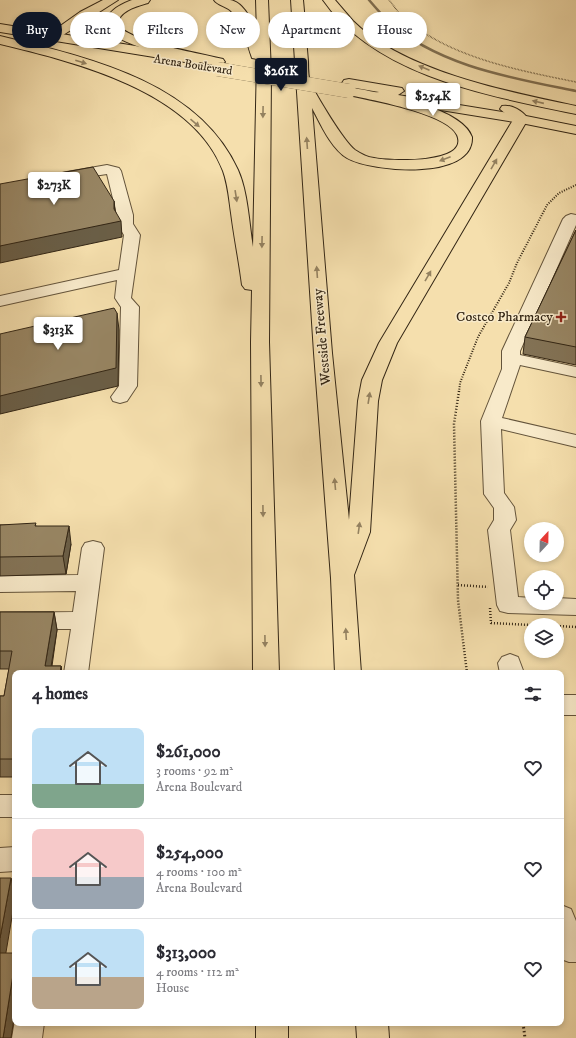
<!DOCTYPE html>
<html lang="en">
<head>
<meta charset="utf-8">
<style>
  :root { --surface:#fff; --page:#f2f2f3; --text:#2b2b33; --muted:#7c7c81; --line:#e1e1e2; --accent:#111827 }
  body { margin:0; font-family:"IM FELL DW Pica",serif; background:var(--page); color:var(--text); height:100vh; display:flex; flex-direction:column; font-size:15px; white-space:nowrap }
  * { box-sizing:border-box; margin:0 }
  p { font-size:13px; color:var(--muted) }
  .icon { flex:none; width:22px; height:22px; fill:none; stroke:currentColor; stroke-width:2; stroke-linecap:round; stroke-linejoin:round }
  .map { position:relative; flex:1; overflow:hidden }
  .sheet { position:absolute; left:12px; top:670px; width:552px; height:356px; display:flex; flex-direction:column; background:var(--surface); border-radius:8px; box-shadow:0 2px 6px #0003 }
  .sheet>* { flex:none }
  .guide { position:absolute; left:12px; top:12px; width:552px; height:36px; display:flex; gap:8px }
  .needle { width:26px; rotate:22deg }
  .controls { position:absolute; left:524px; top:522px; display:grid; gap:8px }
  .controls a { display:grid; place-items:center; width:40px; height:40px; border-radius:50%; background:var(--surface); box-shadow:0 2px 6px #0003; font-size:20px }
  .price { position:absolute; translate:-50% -34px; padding:0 9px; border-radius:4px; background:#fff; color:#222; font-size:13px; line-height:26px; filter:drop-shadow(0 1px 2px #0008) }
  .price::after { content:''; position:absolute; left:50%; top:24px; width:12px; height:9px; margin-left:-6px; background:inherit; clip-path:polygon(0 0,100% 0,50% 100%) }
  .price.on { background:var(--accent); color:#fff }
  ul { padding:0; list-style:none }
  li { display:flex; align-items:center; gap:12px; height:100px; padding:0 20px }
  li+li { border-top:1px solid var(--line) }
  li span { display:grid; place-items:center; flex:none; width:112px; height:80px; border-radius:8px; color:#555 }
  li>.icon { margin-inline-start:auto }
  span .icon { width:48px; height:48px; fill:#fffc; stroke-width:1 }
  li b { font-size:17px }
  h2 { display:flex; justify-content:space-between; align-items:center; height:48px; padding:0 20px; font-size:17px }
  .chip { padding:0 14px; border-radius:18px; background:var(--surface); box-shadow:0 2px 6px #0003; font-size:14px; line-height:36px }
  .chip.on { background:var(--accent); color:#fff }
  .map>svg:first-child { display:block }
</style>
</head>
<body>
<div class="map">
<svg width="576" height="1038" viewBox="0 0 576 1038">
  <rect width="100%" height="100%" fill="#f5dfad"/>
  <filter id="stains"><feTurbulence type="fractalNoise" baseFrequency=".005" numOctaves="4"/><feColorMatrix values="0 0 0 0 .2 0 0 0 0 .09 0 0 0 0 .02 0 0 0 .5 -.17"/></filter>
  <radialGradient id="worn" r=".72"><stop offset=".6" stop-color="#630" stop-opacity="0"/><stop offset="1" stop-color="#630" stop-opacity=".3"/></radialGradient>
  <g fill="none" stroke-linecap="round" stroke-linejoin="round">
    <path stroke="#806f51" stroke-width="2.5" d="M369,0C375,7 381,14 387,20C437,66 512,78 576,91"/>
    <defs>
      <g id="minor">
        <path d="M107,165L119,168L121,171L133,215V224L140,235L131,298L139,307L137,386L127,401L120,403L113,401L111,397L119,386L121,307L115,298L117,280L0,306V296L119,270L124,235L117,224V215L107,174L67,180L62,179L60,176L62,173L67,172Z"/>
        <path d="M571,214L576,215V225L520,351V355L576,367V377L520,365L502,418L576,435V447L501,429L504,493L514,507L516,520L510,530L518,597L531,598V603H557V598L576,599V615L508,613L500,611L497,605L488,530L494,520V508L484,494L481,421L502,369V351L563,219L566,216Z"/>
        <path d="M93,541L101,543L104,548L88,673H64L71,629H0V613L73,612L76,591L0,592V576L78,575L82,548L85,543Z"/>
        <path d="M510,654L518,657L524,673H500L498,663L502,657Z"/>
        <rect x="561" y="695" width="15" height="20"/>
        <rect x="0" y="795" width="15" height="22"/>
        <path d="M15,847V871L0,872V848Z"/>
        <path d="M561,905L571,909L576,921V962H569L561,959Z"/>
        <path d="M15,1020V1023H44L42,1038H12Z"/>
      </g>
      <g id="major">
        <path d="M0,24L197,56L203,60L197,64L0,32Z"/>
        <path d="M349,79L402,88L404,91L398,95L521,115L576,126V134L521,123L379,100L374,99L372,96L374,93L379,92L344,86L342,83L344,80Z"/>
      </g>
      <g id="highway">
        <path d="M103,0H118L49,44L45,45L39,41L80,12Z"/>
        <path d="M132,0H150L148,3C138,6 118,11 118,24C125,41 203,54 223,59L225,62L218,66C192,60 120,49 106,27C103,13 121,4 132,0Z"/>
        <path d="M214,0C219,0 225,0 230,0C244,2 253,23 257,34L256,0H268L271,73L269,342L279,673H253L251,342L252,290L245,289L242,285C239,261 234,237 231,213C229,199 228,185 223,171C193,91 75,62 0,44V36C86,57 198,81 238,170C248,192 249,224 253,247L257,59L252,58L251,55C246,41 244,22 232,12C227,6 218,6 214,0Z"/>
        <path d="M291,0H303C305,20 306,40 308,61C308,67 308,76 310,82C316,95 344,142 355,150C361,154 367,157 374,158C388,161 470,165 457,135C447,113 367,99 344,94L342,91L344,88L349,87C378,93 461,106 472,137C474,181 371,172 347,158C331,148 321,125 312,108L332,353L349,520L358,401L362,380L379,343L513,120L500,109L502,106C511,104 523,111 528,119L397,343L382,380L378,401L370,532L354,575L361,673H335L331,578L314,353Z"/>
        <path d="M323,0H335C341,7 347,14 353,21C403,71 508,92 576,106V114C491,96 376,77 323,0Z"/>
        <rect x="256" y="1023" width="32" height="15"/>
        <path d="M356,1023H388L389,1038H357Z"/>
      </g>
    </defs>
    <use href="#minor" stroke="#64543b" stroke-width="2"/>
    <use href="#major" stroke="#332615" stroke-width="2"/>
    <use href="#highway" stroke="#332615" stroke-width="2"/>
    <path stroke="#332615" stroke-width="1.5" stroke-dasharray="0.5 1" stroke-linecap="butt" d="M389,0C394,6 399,14 405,19C452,58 517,70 576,82"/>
    <path stroke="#332615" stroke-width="2" stroke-dasharray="1 1.5" stroke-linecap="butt" d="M459,392L460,383L478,337L509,283L517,263L547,205L559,193L576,185"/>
    <g stroke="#332615" stroke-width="2.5" stroke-dasharray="1 2" stroke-linecap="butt">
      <path d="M459,391L454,424L458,600L467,673"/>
      <path d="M458,585L488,587"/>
      <path d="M490,608L491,623L531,625"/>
      <path d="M557,626L576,627"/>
    </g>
    <path stroke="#332615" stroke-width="3" stroke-dasharray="1.5 2.5" stroke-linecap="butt" d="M523,1023L525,1038"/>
    <use href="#minor" fill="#f8eaca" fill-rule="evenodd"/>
    <use href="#major" fill="#f5dfad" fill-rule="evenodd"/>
    <use href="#highway" fill="#f5dfad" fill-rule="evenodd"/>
    <defs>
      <path id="major-bridge" d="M217,69L349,91"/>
    </defs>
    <use href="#major-bridge" stroke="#332615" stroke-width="14" stroke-linecap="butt"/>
    <use href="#major-bridge" stroke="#f5dfad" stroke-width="14"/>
  </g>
  <g fill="#837356" stroke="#332615">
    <path d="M576,230V365L523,354L525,337Z"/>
    <path d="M0,525L36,526L71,544L66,574L0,576Z"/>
    <path d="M0,612H54L57,630L52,666H61L62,673H15V777H0V696H4L9,669H0Z"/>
  </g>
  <g fill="#6a5e46" stroke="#332615">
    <path d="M114,201L116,217L121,221L122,237L0,263V246L114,209Z"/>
    <path d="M117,313L119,330L118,386L0,414V396Z"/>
    <path d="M69,526L71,544L66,574L63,556Z"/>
    <path d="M54,612L57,630L50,673L45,666Z"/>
    <path d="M61,666L62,673H60Z"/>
    <path d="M11,878L15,894V899L3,970L0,962V938Z"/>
    <path d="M15,962V1012L11,1038H3Z"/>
  </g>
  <g fill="#988664" stroke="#332615">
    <path d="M93,167L114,201V209L121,221L0,246V184Z"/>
    <path d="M576,230V347L525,337Z"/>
    <path d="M114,308L117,313L116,368L0,396V334Z"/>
    <path d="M36,523L35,526H69L63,556L0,557V525Z"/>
    <path d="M0,612H54L45,666H61L60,673H15V759H0V696H4L12,651H0Z"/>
    <path d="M0,878H11L0,938Z"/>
    <path d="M0,953H15V962L3,1038H0Z"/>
  </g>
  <defs><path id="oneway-solid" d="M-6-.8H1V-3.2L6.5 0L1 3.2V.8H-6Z"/></defs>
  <g fill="#948261">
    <use href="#oneway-solid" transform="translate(81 62) rotate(18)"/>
    <use href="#oneway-solid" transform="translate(424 68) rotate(-157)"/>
    <use href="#oneway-solid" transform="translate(538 102) rotate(-167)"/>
    <use href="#oneway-solid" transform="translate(263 112) rotate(91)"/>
    <use href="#oneway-solid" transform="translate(195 123) rotate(41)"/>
    <use href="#oneway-solid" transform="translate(307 143) rotate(-94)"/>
    <use href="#oneway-solid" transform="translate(445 159) rotate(159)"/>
    <use href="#oneway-solid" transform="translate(494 164) rotate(-60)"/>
    <use href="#oneway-solid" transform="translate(236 196) rotate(81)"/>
    <use href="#oneway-solid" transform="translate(262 242) rotate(91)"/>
    <use href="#oneway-solid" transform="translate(317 272) rotate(-94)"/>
    <use href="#oneway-solid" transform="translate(428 276) rotate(-60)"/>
    <use href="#oneway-solid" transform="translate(261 381) rotate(89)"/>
    <use href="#oneway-solid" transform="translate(369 398) rotate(-81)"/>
    <use href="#oneway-solid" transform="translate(335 484) rotate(-95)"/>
    <use href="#oneway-solid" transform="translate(263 511) rotate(89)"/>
    <use href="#oneway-solid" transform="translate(359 528) rotate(-82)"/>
    <use href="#oneway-solid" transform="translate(346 634) rotate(-93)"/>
    <use href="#oneway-solid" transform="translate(265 641) rotate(89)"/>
  </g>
  <path fill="#8f2418" stroke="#f8eaca" stroke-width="1.5" d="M559 311h4v4h4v4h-4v4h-4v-4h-4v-4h4z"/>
  <g text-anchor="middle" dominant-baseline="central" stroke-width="3" stroke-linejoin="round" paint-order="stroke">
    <g font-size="12" fill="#332615" stroke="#f8eaca">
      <text transform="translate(193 65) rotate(9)">Arena Boulevard</text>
    </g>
    <g font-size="14" fill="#332615" stroke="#f8eaca" text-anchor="end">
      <text x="553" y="317">Costco Pharmacy</text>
    </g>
    <g font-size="14" fill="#332615" stroke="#f8eaca">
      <text transform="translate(322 337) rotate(-95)">Westside Freeway</text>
    </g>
  </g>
  <rect width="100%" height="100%" filter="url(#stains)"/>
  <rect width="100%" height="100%" fill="url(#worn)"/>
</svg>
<div class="controls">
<a><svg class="needle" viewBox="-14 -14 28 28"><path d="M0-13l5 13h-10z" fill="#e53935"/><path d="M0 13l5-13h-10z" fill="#7c7c81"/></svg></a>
<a><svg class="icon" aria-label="locate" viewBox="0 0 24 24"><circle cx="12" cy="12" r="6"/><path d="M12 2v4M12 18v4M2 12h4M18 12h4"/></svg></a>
<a><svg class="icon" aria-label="layers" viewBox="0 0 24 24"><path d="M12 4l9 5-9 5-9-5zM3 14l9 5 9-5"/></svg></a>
</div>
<b class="price on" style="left:281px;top:92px">$261K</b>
<b class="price" style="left:433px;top:117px">$254K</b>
<b class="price" style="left:54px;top:206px">$273K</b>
<b class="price" style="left:58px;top:351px">$313K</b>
<div class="guide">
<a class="chip on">Buy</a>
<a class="chip">Rent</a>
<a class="chip">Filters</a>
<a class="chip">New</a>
<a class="chip">Apartment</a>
<a class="chip">House</a>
</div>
<section class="sheet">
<h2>4 homes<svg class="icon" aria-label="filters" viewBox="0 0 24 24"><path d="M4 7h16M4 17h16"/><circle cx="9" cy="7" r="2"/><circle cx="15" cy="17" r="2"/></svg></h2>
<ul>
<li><span style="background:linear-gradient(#bfe0f5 70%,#7fa58c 0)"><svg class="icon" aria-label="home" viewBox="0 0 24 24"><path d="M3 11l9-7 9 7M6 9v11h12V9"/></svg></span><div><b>$261,000</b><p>3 rooms · 92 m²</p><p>Arena Boulevard</p></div><svg class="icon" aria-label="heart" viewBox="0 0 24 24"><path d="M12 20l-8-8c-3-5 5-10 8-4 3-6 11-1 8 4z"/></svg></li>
<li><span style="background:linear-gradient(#f6c9c9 60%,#9aa5b1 0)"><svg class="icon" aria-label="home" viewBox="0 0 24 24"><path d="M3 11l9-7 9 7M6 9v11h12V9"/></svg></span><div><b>$254,000</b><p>4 rooms · 100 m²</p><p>Arena Boulevard</p></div><svg class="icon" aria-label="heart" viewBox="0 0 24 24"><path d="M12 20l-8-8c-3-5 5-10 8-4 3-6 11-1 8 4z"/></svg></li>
<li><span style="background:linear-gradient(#bfe0f5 60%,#b9a48a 0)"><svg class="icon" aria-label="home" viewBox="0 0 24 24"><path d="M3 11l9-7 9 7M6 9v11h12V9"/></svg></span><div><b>$313,000</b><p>4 rooms · 112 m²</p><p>House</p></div><svg class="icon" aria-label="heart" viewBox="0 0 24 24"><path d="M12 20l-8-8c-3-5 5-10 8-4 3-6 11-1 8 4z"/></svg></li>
</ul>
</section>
</div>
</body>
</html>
